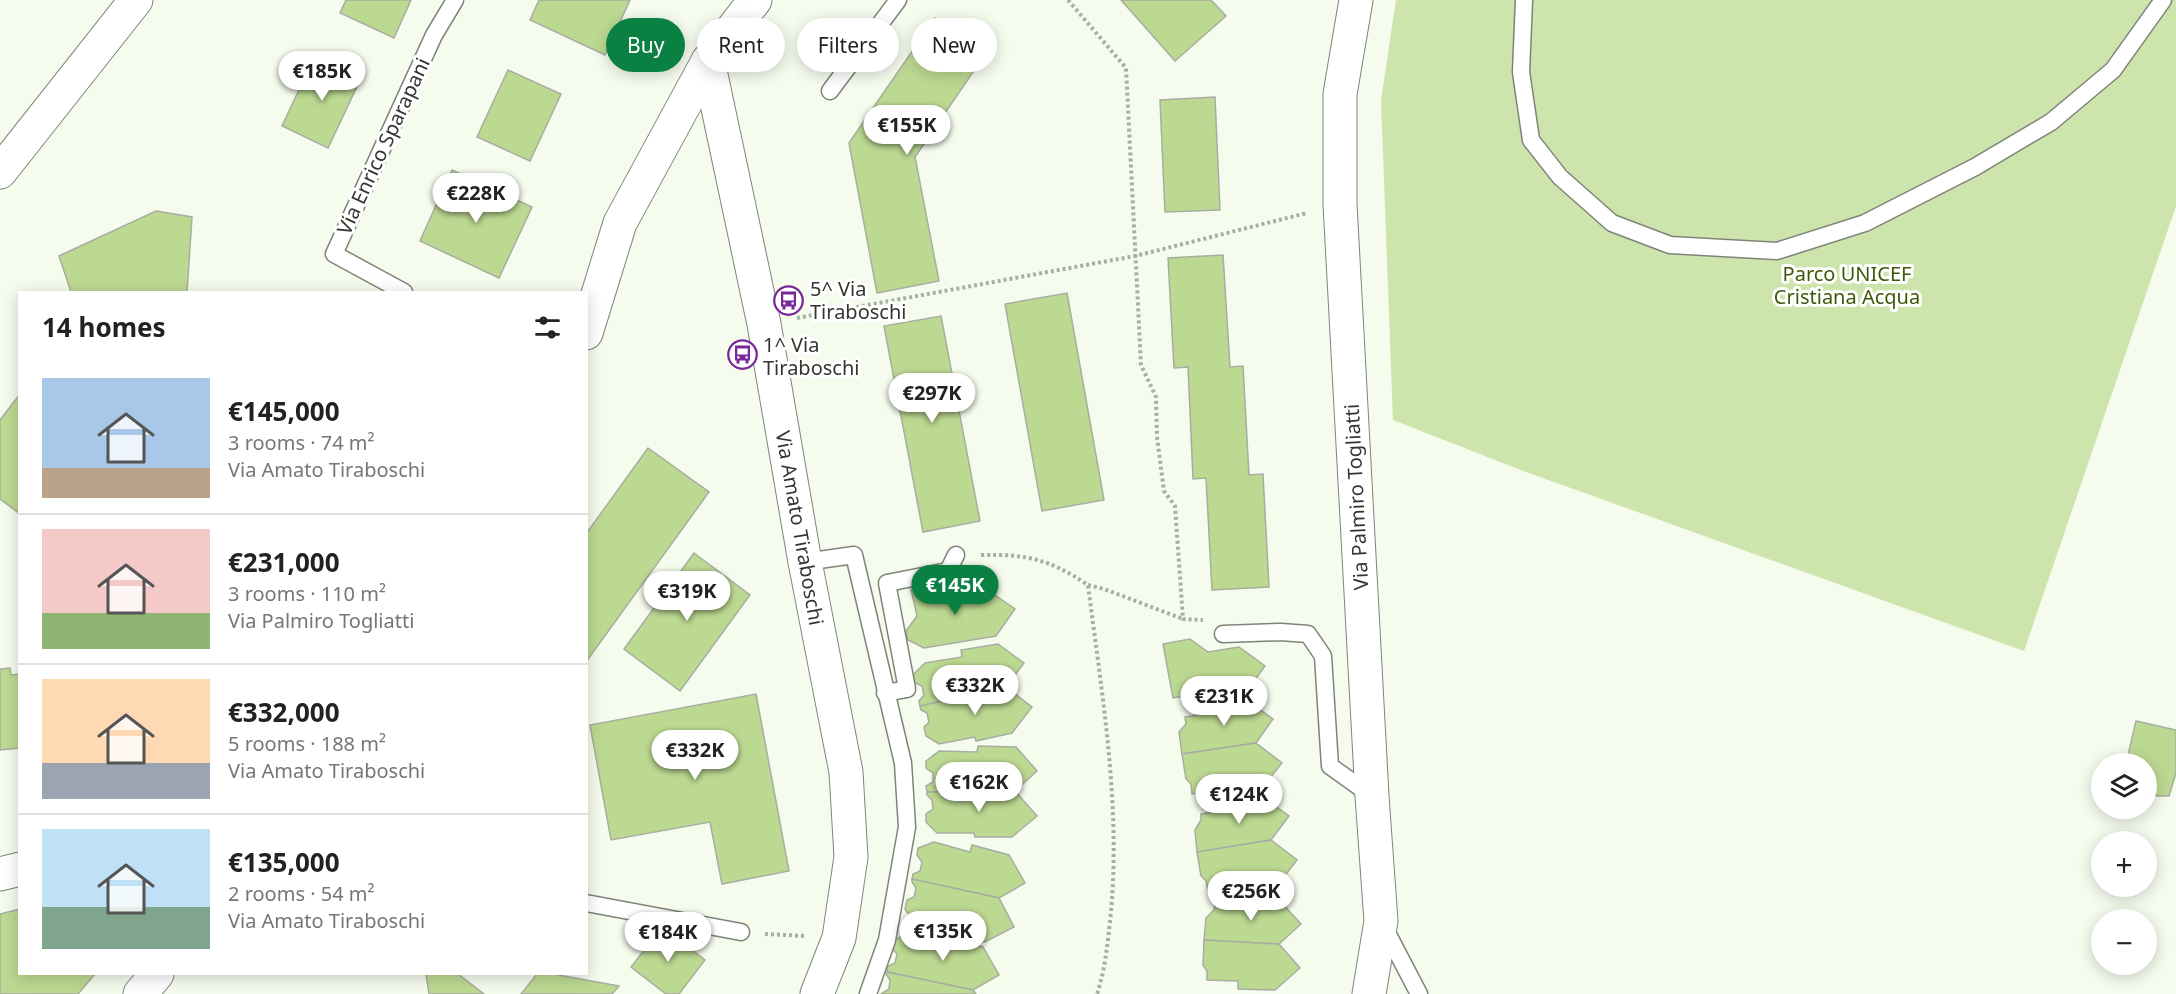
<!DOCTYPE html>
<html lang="en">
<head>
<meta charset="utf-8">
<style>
  :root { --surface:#fff; --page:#f2f2f2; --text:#222; --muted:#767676; --line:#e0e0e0; --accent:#0b8043 }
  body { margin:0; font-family:"Noto Sans",sans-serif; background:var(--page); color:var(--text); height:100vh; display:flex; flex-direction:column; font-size:22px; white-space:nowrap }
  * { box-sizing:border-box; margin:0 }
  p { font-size:20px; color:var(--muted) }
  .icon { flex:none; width:33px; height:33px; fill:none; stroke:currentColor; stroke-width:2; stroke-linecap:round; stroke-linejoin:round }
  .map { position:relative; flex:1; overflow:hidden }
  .drawer { position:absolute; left:18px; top:291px; width:570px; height:684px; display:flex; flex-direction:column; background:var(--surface); border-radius:0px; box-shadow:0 3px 15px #0003 }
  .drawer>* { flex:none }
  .banner { position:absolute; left:606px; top:18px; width:570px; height:54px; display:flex; gap:12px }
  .controls { position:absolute; left:2091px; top:753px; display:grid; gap:12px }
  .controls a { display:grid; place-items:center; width:66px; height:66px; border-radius:50%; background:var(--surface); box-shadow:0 3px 15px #0003; font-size:30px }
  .price { position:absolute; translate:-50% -51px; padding:0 14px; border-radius:21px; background:#fff; color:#222; font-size:20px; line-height:39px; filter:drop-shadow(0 2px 3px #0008) }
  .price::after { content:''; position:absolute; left:50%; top:36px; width:18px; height:14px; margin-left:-9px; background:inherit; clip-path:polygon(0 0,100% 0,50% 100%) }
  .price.active { background:var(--accent); color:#fff }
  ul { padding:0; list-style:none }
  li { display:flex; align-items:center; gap:18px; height:150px; padding:0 24px }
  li+li { border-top:2px solid var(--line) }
  li span { display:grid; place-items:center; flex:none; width:168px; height:120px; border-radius:0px; color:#555 }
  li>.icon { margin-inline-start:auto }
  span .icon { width:72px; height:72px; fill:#fffc; stroke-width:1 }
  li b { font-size:26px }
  h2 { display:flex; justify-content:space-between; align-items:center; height:72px; padding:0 24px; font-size:26px }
  .pill { padding:0 21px; border-radius:27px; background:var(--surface); box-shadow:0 3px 15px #0003; font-size:21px; line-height:54px }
  .pill.active { background:var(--accent); color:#fff }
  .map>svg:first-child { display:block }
</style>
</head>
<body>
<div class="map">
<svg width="2176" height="994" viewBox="0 0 2176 994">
  <rect width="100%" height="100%" fill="#f5fbed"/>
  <path fill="#cde4ad" d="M1396,0H2176V206L2024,651L1518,469L1393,420L1381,101Z"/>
  <g fill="#bcd991" stroke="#a7ada0" stroke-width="1.5">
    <path d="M346,0H411L394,38L340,13Z"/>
    <path d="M539,0H630L605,55L530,20Z"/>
    <path d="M1121,0H1211L1226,16L1175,61Z"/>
    <path d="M935,18L986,53L915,157L939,281L877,293L849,143Z"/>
    <path d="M315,56L361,78L328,148L282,126Z"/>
    <path d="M508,70L561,94L530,161L477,137Z"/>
    <path d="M1215,97L1220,210L1165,212L1160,100Z"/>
    <path d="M452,170L532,207L499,278L420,241Z"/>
    <path d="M156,211L192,217L187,292H71L59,256Z"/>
    <path d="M1223,255L1230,367L1243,366L1249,475L1263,474L1269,587L1212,590L1206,478L1193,479L1188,367L1174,368L1168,258Z"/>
    <path d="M1067,293L1104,500L1042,511L1005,304Z"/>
    <path d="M941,316L980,521L923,532L884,326Z"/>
    <path d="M20,394V514L0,499V420Z"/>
    <path d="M648,448L709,492L586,662V534Z"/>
    <path d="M694,553L750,595L680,691L624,649Z"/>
    <path d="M943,583L959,597L989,591L1015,609L996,636L924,648L908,640L906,631L917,616L911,589Z"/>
    <path d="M1190,639L1208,652L1239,647L1265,666L1246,692L1215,698L1207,692L1173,698L1163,644Z"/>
    <path d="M998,644L1024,663L1006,687L920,706L919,701L924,695L922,686L915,683L913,675L925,663L962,657L961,650Z"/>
    <path d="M10,668L11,675L20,674V748L0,750V669Z"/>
    <path d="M1006,687L1032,707L1012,733L976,741L975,737L939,744L926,736L924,727L929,722L927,713L921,710L920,706Z"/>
    <path d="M756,694L789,871L722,884L710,822L611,840L590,725Z"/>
    <path d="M1247,700L1273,719L1256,743L1182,754L1179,732L1186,724L1185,717L1211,713L1210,706Z"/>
    <path d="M2136,721L2176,730V773L2169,796H2157L2146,791V764H2126Z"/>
    <path d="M1256,743L1282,763L1261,789L1225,796L1223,788L1192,794L1191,784L1186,779L1182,754Z"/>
    <path d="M978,746L1016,747L1037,771L1015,791L927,792L926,786L933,782V773L926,768V761L939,751L977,752Z"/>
    <path d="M1015,791L1037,816L1012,837H975L974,833H937L926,822V814L933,809L932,800L927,795V792Z"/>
    <path d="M1263,797L1289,816L1271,840L1197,852L1195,830L1201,820V814L1227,810L1226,803Z"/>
    <path d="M1271,840L1297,860L1277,886L1240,893L1239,885L1208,891L1206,881L1201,876L1197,852Z"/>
    <path d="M934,842L970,852L972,845L1009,855L1025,883L999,898L912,879L913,874L920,871L922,862L917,855L918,848Z"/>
    <path d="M912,879L999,898L1014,927L985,942L949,934L950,930L914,922L905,909L907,900L914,897L916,888L912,882Z"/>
    <path d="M1242,898L1279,900L1301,924L1279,944L1204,940L1206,918L1214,910L1215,904L1242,905Z"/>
    <path d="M20,909V974H95L78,994H0V914Z"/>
    <path d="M662,927L705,960L679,994H666L631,967Z"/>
    <path d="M908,934L945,944L947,937L983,947L999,975L973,990L887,972L888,966L895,963L897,954L891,947L893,940Z"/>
    <path d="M1204,940L1279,944L1300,968L1275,990L1238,989V981L1207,980V971L1203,965Z"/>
    <path d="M887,972L973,990L976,994H881L889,989L890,980L886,974Z"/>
    <path d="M426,974H458L484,994H429Z"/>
    <path d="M537,974H553L619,986L612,994H521Z"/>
  </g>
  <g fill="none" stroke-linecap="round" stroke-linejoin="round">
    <defs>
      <g id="service">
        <path d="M1524,0L1521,72L1531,140L1560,177L1612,223L1670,245L1777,251L1865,223L1975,167L2051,122L2113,70L2163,0"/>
        <path d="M830,91L898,0"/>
        <path d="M404,292L334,254L434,35L455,0"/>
        <path d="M805,562L854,555L903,763L907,827L887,940L868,994"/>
        <path d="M1223,634L1281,632L1308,634L1323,656L1330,766L1372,796"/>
        <path d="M885,693L907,689L887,583L948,571L956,555"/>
        <path d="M586,903L741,932"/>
        <path d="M1384,927L1419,994"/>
      </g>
      <g id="minor">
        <path d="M1356,0L1340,94V204L1372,796L1381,921L1369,994"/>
        <path d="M708,61L764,324L805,562L846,772L851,857L839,938L817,994"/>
        <path d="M586,333L620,223L708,61L755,0"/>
        <path d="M0,874L20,869"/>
        <path d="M140,994L157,974"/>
      </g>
      <path id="tertiary" d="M0,172L136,0"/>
    </defs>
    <use href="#service" stroke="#7f8478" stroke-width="19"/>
    <use href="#minor" stroke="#7f8478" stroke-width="35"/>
    <use href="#tertiary" stroke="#7f8478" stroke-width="35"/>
    <g stroke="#a9aea3" stroke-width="4" stroke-dasharray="3 3" stroke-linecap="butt">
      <path d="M1068,0L1126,68L1141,365L1156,397L1157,437L1164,491L1175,506L1183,619L1203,620"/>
      <path d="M797,318L1135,256L1307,213"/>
      <path d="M981,555C1027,554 1049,559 1088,585C1102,696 1122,809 1110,922C1107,947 1105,970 1097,994"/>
      <path d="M1088,585L1104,589L1183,619"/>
      <path d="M765,934L805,936"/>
    </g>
    <use href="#service" stroke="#fff" stroke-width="16"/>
    <use href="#minor" stroke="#fff" stroke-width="33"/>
    <use href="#tertiary" stroke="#fff" stroke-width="33"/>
  </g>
  <defs>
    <symbol id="bus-ring" viewBox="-11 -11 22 22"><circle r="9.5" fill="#fff" stroke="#792899" stroke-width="1.5"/><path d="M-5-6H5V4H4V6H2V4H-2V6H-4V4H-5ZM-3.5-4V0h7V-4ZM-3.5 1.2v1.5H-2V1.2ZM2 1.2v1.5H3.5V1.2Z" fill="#792899"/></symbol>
  </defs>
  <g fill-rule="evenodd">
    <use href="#bus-ring" x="772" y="284" width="33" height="33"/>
    <use href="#bus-ring" x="726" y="338" width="33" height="33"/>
  </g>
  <g text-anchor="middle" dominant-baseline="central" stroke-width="6" stroke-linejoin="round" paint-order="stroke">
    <g font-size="20" fill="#333630" stroke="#fff">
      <text transform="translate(383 146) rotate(-65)">Via Enrico Sparapani</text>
      <text transform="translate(1356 497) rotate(-93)">Via Palmiro Togliatti</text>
      <text transform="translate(800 528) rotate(80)">Via Amato Tiraboschi</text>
    </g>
    <g font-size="20" fill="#3f5706" stroke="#fff">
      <text x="1847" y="273">Parco UNICEF<tspan x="1847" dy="23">Cristiana Acqua</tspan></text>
    </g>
    <g font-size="20" fill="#333630" stroke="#fff" text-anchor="start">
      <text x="810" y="288">5^ Via<tspan x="810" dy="23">Tiraboschi</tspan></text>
      <text x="763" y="344">1^ Via<tspan x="763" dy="23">Tiraboschi</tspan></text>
    </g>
  </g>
</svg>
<div class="controls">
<a><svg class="icon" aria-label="layers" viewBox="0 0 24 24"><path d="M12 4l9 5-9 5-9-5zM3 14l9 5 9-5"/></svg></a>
<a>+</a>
<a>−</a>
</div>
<b class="price" style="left:322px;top:102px">€185K</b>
<b class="price" style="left:907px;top:156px">€155K</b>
<b class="price" style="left:476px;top:224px">€228K</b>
<b class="price" style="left:932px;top:424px">€297K</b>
<b class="price active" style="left:955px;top:616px">€145K</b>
<b class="price" style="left:687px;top:622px">€319K</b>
<b class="price" style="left:975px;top:716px">€332K</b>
<b class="price" style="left:1224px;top:727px">€231K</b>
<b class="price" style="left:695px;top:781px">€332K</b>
<b class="price" style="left:979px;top:813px">€162K</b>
<b class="price" style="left:1239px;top:825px">€124K</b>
<b class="price" style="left:1251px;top:922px">€256K</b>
<b class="price" style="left:943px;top:962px">€135K</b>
<b class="price" style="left:668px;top:963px">€184K</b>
<div class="banner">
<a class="pill active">Buy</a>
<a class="pill">Rent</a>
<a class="pill">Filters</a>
<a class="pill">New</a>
</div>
<section class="drawer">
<h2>14 homes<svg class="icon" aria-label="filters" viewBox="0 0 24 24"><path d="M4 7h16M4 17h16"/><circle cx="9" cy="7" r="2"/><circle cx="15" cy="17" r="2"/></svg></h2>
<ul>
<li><span style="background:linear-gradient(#a9c7e8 75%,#b9a48a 0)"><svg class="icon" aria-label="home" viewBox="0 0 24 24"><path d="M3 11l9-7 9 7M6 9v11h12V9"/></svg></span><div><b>€145,000</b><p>3 rooms · 74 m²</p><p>Via Amato Tiraboschi</p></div></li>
<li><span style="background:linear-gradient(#f6c9c9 70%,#8fb573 0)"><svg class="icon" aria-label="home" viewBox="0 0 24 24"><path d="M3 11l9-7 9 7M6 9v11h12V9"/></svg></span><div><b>€231,000</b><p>3 rooms · 110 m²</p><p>Via Palmiro Togliatti</p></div></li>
<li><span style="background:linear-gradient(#ffd9b3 70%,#9aa5b1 0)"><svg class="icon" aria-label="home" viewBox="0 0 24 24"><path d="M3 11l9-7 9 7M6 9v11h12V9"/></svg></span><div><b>€332,000</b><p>5 rooms · 188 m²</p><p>Via Amato Tiraboschi</p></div></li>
<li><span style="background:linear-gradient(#bfe0f5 65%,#7fa58c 0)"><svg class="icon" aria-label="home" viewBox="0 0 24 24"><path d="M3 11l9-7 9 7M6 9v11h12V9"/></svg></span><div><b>€135,000</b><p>2 rooms · 54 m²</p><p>Via Amato Tiraboschi</p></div></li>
</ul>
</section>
</div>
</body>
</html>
